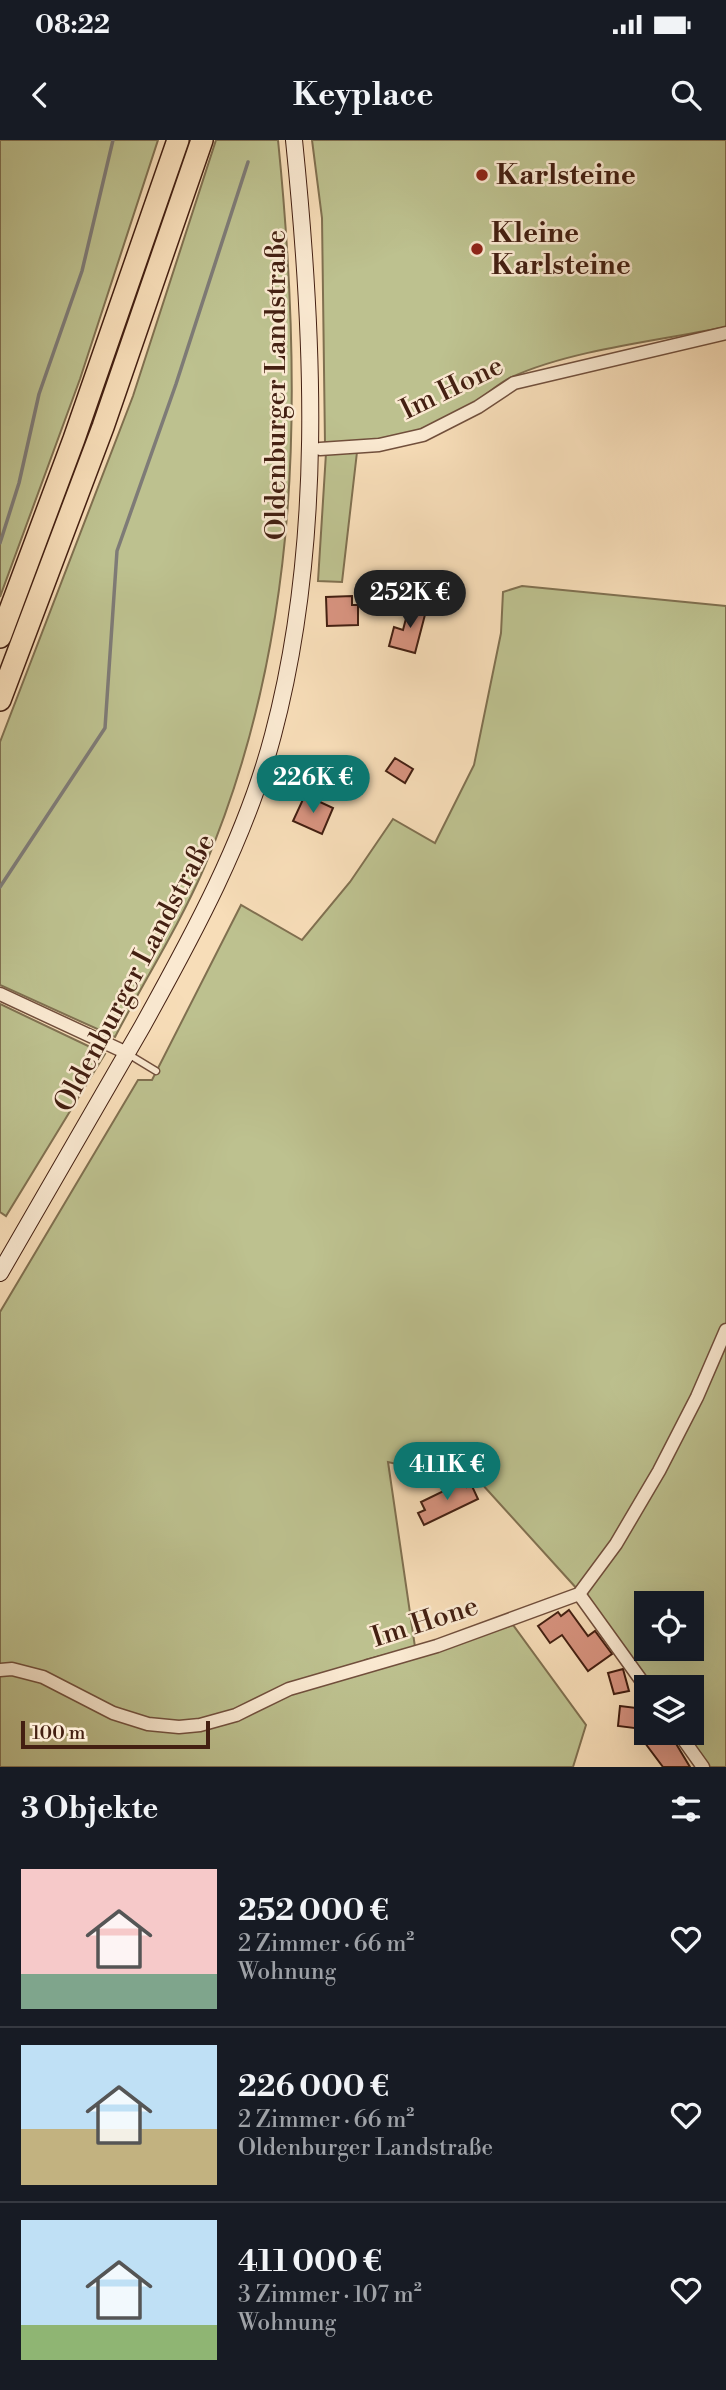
<!DOCTYPE html>
<html lang="de">
<head>
<meta charset="utf-8">
<style>
  :root { --surface:#171b24; --page:#20242c; --text:#f1f3f6; --muted:#9ea1a6; --line:#363941; --accent:#0f766e }
  body { margin:0; font-family:"Libre Bodoni",serif; background:var(--page); color:var(--text); height:100vh; display:flex; flex-direction:column; font-size:26px; white-space:nowrap }
  * { box-sizing:border-box; margin:0 }
  p { font-size:23px; color:var(--muted) }
  .icon { flex:none; width:38px; height:38px; fill:none; stroke:currentColor; stroke-width:2; stroke-linecap:round; stroke-linejoin:round }
  .map { position:relative; height:1627px; overflow:hidden }
  .sheet { display:flex; flex-direction:column; background:var(--surface); flex:1 }
  .sheet>* { flex:none }
  .controls { position:absolute; left:634px; top:1451px; display:grid; gap:14px }
  .controls a { display:grid; place-items:center; width:70px; height:70px; border-radius:0px; background:var(--surface); box-shadow:0 7px 28px #0002; font-size:35px }
  .scale { position:absolute; left:21px; bottom:18px; width:189px; box-sizing:border-box; padding-left:7px; border:4px solid #442012; border-top:0; font-size:19px; line-height:24px; white-space:nowrap; color:#442012; -webkit-text-stroke:5px #fae9d1; paint-order:stroke }
  .price { position:absolute; translate:-50% -60px; padding:0 16px; border-radius:24px; background:var(--accent); color:#fff; font-size:23px; line-height:46px; filter:drop-shadow(0 2px 4px #0008) }
  .price::after { content:''; position:absolute; left:50%; top:42px; width:21px; height:16px; margin-left:-10px; background:inherit; clip-path:polygon(0 0,100% 0,50% 100%) }
  .price.active { background:#222; color:#fff }
  ul { padding:0; list-style:none }
  li { display:flex; align-items:center; gap:21px; height:175px; padding:0 21px }
  li+li { border-top:2px solid var(--line) }
  li span { display:grid; place-items:center; flex:none; width:196px; height:140px; border-radius:0px; color:#555 }
  li>.icon { margin-inline-start:auto }
  span .icon { width:84px; height:84px; fill:#fffc; stroke-width:1 }
  li b { font-size:30px }
  h2 { display:flex; justify-content:space-between; align-items:center; height:84px; padding:0 21px; font-size:30px }
  .status { display:flex; justify-content:space-between; align-items:center; height:49px; padding:0 35px; background:var(--surface); direction:ltr }
  .status svg { height:19px; fill:currentColor }
  header { display:flex; justify-content:space-between; align-items:center; height:91px; padding:0 21px; background:var(--surface); font-size:32px; font-weight:700 }
  .map>svg:first-child { display:block }
</style>
</head>
<body>
<div class="status"><b>08:22</b><svg viewBox="0 0 49 12"><path d="M0 12V9h3v3zM5 12V6h3v6zM10 12V3h3v9zM15 12V0h3v12zM26 1h20v11H26zM47 4h2v5h-2z"/></svg></div>
<header><svg class="icon" aria-label="back" viewBox="0 0 24 24"><path d="M15 5l-7 7 7 7"/></svg>Keyplace<svg class="icon" aria-label="search" viewBox="0 0 24 24"><circle cx="10" cy="10" r="6"/><path d="M15 15l6 6"/></svg></header>
<div class="map">
<svg width="726" height="1627" viewBox="0 0 726 1627">
  <rect width="100%" height="100%" fill="#f7ddb8"/>
  <filter id="stains"><feTurbulence type="fractalNoise" baseFrequency=".00286" numOctaves="4"/><feColorMatrix values="0 0 0 0 .2 0 0 0 0 .09 0 0 0 0 .02 0 0 0 .5 -.17"/></filter>
  <radialGradient id="worn" r=".72"><stop offset=".6" stop-color="#630" stop-opacity="0"/><stop offset="1" stop-color="#630" stop-opacity=".3"/></radialGradient>
  <g fill="#bdc18f" stroke="#807050" stroke-width="2" fill-rule="evenodd">
    <path d="M0,0H158L80,239L0,457Z"/>
    <path d="M216,0H278C303,248 303,495 204,728C179,786 144,841 115,897L0,845V602L133,256Z"/>
    <path d="M312,0H726V187C662,200 570,210 512,237C498,243 486,256 472,264C415,297 390,301 325,304L322,78Z"/>
    <path d="M357,312L342,442L318,441L326,313Z"/>
    <path d="M522,446L726,466V1627H703L678,1593L691,1592V1547H646L578,1450L481,1343L388,1322L415,1507L365,1520L366,1531L513,1485L586,1585L573,1627H0V1172L138,940H152L241,765L302,800L350,742L393,679L435,703L474,625L501,493L503,452ZM646,1463H691V1508H646Z"/>
    <path d="M0,864L105,914L6,1076L0,1072Z"/>
  </g>
  <g fill="none" stroke-linecap="round" stroke-linejoin="round">
    <g stroke="#7e7b77" stroke-width="3.5">
      <path d="M0,403L19,343L39,254L82,131L113,0"/>
      <path d="M0,747L105,588L117,411L176,244L248,22"/>
    </g>
  </g>
  <g fill="#d7937f" stroke="#442012" stroke-width="2">
    <path d="M352,456V465H358V485L327,486L326,457Z"/>
    <path d="M410,463L427,467L415,513L389,506L394,487L403,490Z"/>
    <path d="M395,618L413,629L405,643L386,631Z"/>
    <path d="M305,655L333,668L322,694L293,681Z"/>
    <path d="M464,1341L467,1347L471,1344L478,1359L424,1385L418,1373L425,1370L421,1362Z"/>
    <path d="M569,1470L588,1496L595,1491L612,1514L588,1531L562,1495L550,1503L538,1486L558,1472L561,1476Z"/>
    <path d="M623,1529L629,1551L614,1554L608,1533Z"/>
    <path d="M620,1566L645,1569L642,1589L618,1586Z"/>
    <path d="M651,1592H669L690,1627H663L642,1599Z"/>
  </g>
  <g fill="none" stroke-linecap="round" stroke-linejoin="round">
    <defs>
      <path id="lane" d="M128,914L156,931"/>
      <g id="street">
        <path d="M320,309L379,305L423,295L478,267L514,243L726,193"/>
        <path d="M0,854L127,913"/>
        <path d="M579,1454L646,1547"/>
        <path d="M0,1530L12,1529L43,1537L113,1573L148,1584L179,1587L200,1585L236,1575L289,1549L437,1506L579,1454L616,1404L659,1331L697,1257L726,1190"/>
        <path d="M678,1592L703,1627"/>
      </g>
      <path id="secondary" d="M0,1133C47,1051 95,969 142,887C193,795 246,698 273,595C324,403 314,196 294,0"/>
      <g id="highway">
        <path d="M0,497L74,299L178,0"/>
        <path d="M0,560L103,287L202,0"/>
      </g>
    </defs>
    <use href="#lane" stroke="#714f3c" stroke-width="9"/>
    <use href="#street" stroke="#714f3c" stroke-width="15"/>
    <use href="#secondary" stroke="#442012" stroke-width="18"/>
    <use href="#highway" stroke="#442012" stroke-width="24"/>
    <use href="#lane" stroke="#fae9d1" stroke-width="6"/>
    <use href="#street" stroke="#fae9d1" stroke-width="12"/>
    <use href="#secondary" stroke="#fae9d1" stroke-width="16"/>
    <use href="#highway" stroke="#f7ddb8" stroke-width="21"/>
  </g>
  <g fill="#8f2418" stroke="#fae9d1" stroke-width="2.5">
    <circle cx="482" cy="35" r="7"/>
    <circle cx="477" cy="109" r="7"/>
  </g>
  <g text-anchor="middle" dominant-baseline="central" stroke-width="5" stroke-linejoin="round" paint-order="stroke">
    <g font-size="28" font-weight="bold" fill="#442012" stroke="#fae9d1" text-anchor="start">
      <text x="496" y="35">Karlsteine</text>
      <text x="491" y="93">Kleine<tspan x="491" dy="32">Karlsteine</tspan></text>
    </g>
    <g font-size="28" fill="#442012" stroke="#fae9d1">
      <text transform="translate(276 245) rotate(-90)">Oldenburger Landstraße</text>
      <text transform="translate(452 248) rotate(-26)">Im Hone</text>
      <text transform="translate(135 833) rotate(-62)">Oldenburger Landstraße</text>
      <text transform="translate(425 1482) rotate(-18)">Im Hone</text>
    </g>
  </g>
  <rect width="100%" height="100%" filter="url(#stains)"/>
  <rect width="100%" height="100%" fill="url(#worn)"/>
</svg>
<div class="controls">
<a><svg class="icon" aria-label="locate" viewBox="0 0 24 24"><circle cx="12" cy="12" r="6"/><path d="M12 2v4M12 18v4M2 12h4M18 12h4"/></svg></a>
<a><svg class="icon" aria-label="layers" viewBox="0 0 24 24"><path d="M12 4l9 5-9 5-9-5zM3 14l9 5 9-5"/></svg></a>
</div>
<div class="scale">100 m</div>
<b class="price active" style="left:410px;top:490px">252K €</b>
<b class="price" style="left:313px;top:675px">226K €</b>
<b class="price" style="left:447px;top:1362px">411K €</b>
</div>
<section class="sheet">
<h2>3 Objekte<svg class="icon" aria-label="filters" viewBox="0 0 24 24"><path d="M4 7h16M4 17h16"/><circle cx="9" cy="7" r="2"/><circle cx="15" cy="17" r="2"/></svg></h2>
<ul>
<li><span style="background:linear-gradient(#f6c9c9 75%,#7fa58c 0)"><svg class="icon" aria-label="home" viewBox="0 0 24 24"><path d="M3 11l9-7 9 7M6 9v11h12V9"/></svg></span><div><b>252 000 €</b><p>2 Zimmer · 66 m²</p><p>Wohnung</p></div><svg class="icon" aria-label="heart" viewBox="0 0 24 24"><path d="M12 20l-8-8c-3-5 5-10 8-4 3-6 11-1 8 4z"/></svg></li>
<li><span style="background:linear-gradient(#bfe0f5 60%,#c2b280 0)"><svg class="icon" aria-label="home" viewBox="0 0 24 24"><path d="M3 11l9-7 9 7M6 9v11h12V9"/></svg></span><div><b>226 000 €</b><p>2 Zimmer · 66 m²</p><p>Oldenburger Landstraße</p></div><svg class="icon" aria-label="heart" viewBox="0 0 24 24"><path d="M12 20l-8-8c-3-5 5-10 8-4 3-6 11-1 8 4z"/></svg></li>
<li><span style="background:linear-gradient(#bfe0f5 75%,#8fb573 0)"><svg class="icon" aria-label="home" viewBox="0 0 24 24"><path d="M3 11l9-7 9 7M6 9v11h12V9"/></svg></span><div><b>411 000 €</b><p>3 Zimmer · 107 m²</p><p>Wohnung</p></div><svg class="icon" aria-label="heart" viewBox="0 0 24 24"><path d="M12 20l-8-8c-3-5 5-10 8-4 3-6 11-1 8 4z"/></svg></li>
</ul>
</section>
</body>
</html>
